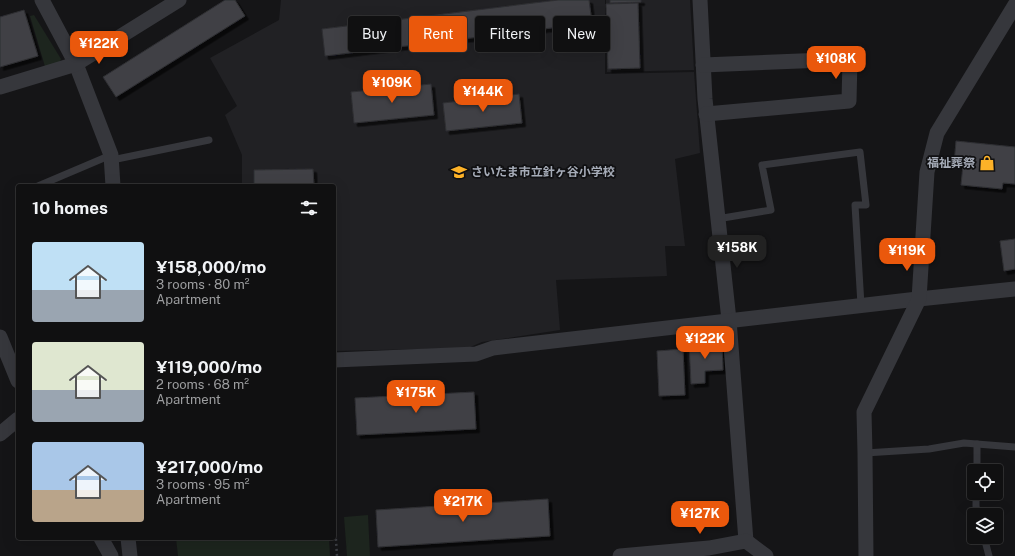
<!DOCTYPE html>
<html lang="en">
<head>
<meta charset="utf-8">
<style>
  :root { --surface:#101011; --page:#1e1e1f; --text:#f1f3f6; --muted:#9c9d9f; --line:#303031; --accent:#ea580c }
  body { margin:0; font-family:"Public Sans","Noto Sans JP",sans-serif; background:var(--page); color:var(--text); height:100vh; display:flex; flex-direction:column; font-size:15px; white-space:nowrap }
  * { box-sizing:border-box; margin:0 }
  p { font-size:13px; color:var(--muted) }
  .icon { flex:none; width:22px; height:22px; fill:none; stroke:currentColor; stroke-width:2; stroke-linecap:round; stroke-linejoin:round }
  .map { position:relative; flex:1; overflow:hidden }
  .side { position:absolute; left:16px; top:184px; width:320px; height:356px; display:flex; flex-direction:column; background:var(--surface); border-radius:4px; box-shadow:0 4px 16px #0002,0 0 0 1px var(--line) }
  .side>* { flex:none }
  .hud { position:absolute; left:348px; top:16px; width:380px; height:36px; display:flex; gap:8px }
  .buttons { position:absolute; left:967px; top:464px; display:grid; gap:8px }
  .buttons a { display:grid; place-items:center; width:36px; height:36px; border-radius:4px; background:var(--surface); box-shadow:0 4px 16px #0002,0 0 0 1px var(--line); font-size:20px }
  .price { position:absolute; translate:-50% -34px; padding:0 9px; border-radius:8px; background:var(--accent); color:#fff; font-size:13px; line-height:26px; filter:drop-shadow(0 1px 2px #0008) }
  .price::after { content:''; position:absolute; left:50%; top:24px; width:12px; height:9px; margin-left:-6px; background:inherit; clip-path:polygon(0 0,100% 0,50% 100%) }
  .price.current { background:#222; color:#fff }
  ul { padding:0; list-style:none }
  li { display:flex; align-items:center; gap:12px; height:100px; padding:0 16px }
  li span { display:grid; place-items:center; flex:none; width:112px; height:80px; border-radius:4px; color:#555 }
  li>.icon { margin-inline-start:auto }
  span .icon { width:48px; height:48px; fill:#fffc; stroke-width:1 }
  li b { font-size:17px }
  h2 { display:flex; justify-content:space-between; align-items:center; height:48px; padding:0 16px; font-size:17px }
  .pill { padding:0 14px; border-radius:4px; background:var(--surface); box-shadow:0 4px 16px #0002,0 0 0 1px var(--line); font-size:14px; line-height:36px }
  .pill.current { background:var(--accent); color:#fff }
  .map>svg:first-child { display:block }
</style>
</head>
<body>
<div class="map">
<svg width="1015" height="556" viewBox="0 0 1015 556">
  <defs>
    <filter id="shadow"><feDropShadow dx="3.5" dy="3.5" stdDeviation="0" flood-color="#0009"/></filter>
  </defs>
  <rect width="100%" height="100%" fill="#151517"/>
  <g fill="#212124">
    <path d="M281,0H605V74L694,72L700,153L675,159L685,246H665L667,276L556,280L560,330L482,342L468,348L334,351V186H242V155L225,115L237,106L210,58L279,20Z"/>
    <path d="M606,0H690L694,70L607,72Z"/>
  </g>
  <g fill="#1d251e">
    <path d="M34,15L61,59L58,66L46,70L30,16Z"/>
    <path d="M368,515L370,556H347L344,517Z"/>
    <path d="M176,538H329L330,556H178Z"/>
  </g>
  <g fill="#3f4044" stroke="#2f2f33" filter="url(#shadow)">
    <path d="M225,0H235L245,16L116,97L103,77Z"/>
    <path d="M558,0H589L592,23L325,56L322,29Z"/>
    <path d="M610,0H641V2L610,3Z"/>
    <path d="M638,3L640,68L608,69L606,4Z"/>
    <path d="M24,10L38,56L0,67V17Z"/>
    <path d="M431,84L434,115L354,123L351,92Z"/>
    <path d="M519,94L522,123L446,131L443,103Z"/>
    <path d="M956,141L1015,147V184L1003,183L1002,189L961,185L963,165L954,164Z"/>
    <path d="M313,169L314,186H254V170Z"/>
    <path d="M1015,239V269L1004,271L1000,241Z"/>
    <path d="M722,341L723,370L705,371V383L691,384L689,343Z"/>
    <path d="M683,349L685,395L659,396L657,351Z"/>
    <path d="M474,392L476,429L357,435L355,398Z"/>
    <path d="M548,499L550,536L378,547L376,510Z"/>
  </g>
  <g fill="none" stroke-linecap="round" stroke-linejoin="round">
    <path stroke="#3c3e44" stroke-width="2.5" stroke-dasharray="2 3" stroke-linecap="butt" d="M334,509L337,556"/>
    <g stroke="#36373c" stroke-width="7">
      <path d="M112,160L209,140"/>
      <path d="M38,186L111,155"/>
      <path d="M717,219L771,210L762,165L860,152L866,205H855L861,305"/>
      <path d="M865,453L929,449L964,443L1015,447"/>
      <path d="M977,471V444"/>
      <path d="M976,493V506L978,515"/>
      <path d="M984,537L989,556"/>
    </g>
    <g stroke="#36373c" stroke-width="15">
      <path d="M42,0L76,64L111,155L113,186"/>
      <path d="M700,0L705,99L729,320L746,541"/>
      <path d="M703,65L850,59L849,101L706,114"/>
      <path d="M0,87L76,64L179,0"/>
      <path d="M0,337L18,381"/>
      <path d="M334,360L476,354L493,348L909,300L1015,289"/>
      <path d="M0,434L18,419"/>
      <path d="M101,538L111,556"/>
      <path d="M128,538L130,556"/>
      <path d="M620,556L709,548L746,541L766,556"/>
      <path d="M866,556L865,453L864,412L919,299L927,172L937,133L1015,5"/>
    </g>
  </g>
  <defs>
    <symbol id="shop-bare" viewBox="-9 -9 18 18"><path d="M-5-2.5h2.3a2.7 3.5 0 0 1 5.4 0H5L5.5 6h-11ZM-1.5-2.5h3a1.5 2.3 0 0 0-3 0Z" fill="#fdb228" stroke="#101012" stroke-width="2.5" paint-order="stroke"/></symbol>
    <symbol id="school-bare" viewBox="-9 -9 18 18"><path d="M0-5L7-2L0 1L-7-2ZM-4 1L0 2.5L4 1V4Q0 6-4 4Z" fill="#fdb228" stroke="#101012" stroke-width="2.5" paint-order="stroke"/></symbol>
  </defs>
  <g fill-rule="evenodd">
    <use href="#shop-bare" x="976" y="152" width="22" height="22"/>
    <use href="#school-bare" x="448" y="161" width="22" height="22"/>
  </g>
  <g text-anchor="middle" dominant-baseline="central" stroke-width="3.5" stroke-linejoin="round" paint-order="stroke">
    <g font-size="12" font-weight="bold" fill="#a6acb8" stroke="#101012" text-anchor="end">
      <text x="975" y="163">福祉葬祭</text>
      <text x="471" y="172" text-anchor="start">さいたま市立針ヶ谷小学校</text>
    </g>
  </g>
</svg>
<div class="buttons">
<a><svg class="icon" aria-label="locate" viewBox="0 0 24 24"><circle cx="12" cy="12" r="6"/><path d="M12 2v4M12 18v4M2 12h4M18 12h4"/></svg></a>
<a><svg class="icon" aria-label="layers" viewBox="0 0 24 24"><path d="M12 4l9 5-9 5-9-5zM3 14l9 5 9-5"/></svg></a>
</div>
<b class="price" style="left:99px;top:65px">¥122K</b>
<b class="price" style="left:836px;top:80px">¥108K</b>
<b class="price" style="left:392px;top:104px">¥109K</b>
<b class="price" style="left:483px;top:113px">¥144K</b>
<b class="price current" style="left:737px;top:269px">¥158K</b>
<b class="price" style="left:907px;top:272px">¥119K</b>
<b class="price" style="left:705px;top:360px">¥122K</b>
<b class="price" style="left:416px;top:414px">¥175K</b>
<b class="price" style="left:463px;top:523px">¥217K</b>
<b class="price" style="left:700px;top:535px">¥127K</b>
<div class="hud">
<a class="pill">Buy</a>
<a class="pill current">Rent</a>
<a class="pill">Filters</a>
<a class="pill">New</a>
</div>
<section class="side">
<h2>10 homes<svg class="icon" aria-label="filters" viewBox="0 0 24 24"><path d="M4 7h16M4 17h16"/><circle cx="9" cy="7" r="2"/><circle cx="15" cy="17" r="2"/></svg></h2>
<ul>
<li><span style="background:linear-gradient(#bfe0f5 60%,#9aa5b1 0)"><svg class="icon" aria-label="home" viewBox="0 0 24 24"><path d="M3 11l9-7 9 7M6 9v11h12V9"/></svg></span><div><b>¥158,000/mo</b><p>3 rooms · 80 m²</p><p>Apartment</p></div></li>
<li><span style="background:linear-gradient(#dfe7d0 60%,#9aa5b1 0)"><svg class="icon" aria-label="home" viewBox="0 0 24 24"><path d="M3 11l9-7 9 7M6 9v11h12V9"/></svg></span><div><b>¥119,000/mo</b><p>2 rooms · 68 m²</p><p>Apartment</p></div></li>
<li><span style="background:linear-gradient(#a9c7e8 60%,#b9a48a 0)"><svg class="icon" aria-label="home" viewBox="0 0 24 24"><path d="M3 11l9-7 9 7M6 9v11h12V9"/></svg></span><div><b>¥217,000/mo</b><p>3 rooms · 95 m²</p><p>Apartment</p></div></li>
</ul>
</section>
</div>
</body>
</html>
